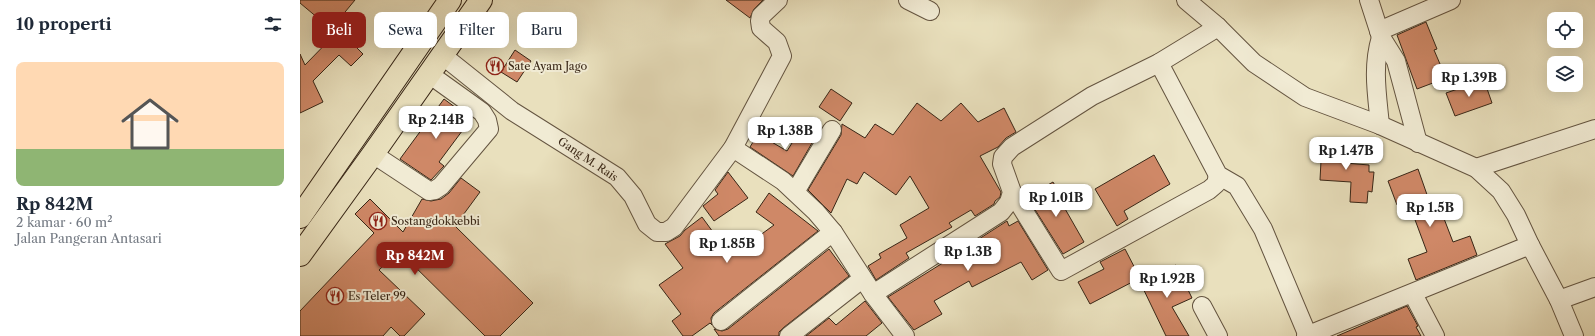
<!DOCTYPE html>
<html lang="id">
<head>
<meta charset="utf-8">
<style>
  :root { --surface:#fff; --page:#f2f2f3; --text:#1f2937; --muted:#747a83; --line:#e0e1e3; --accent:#8f2418 }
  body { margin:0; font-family:"Libre Caslon Text",serif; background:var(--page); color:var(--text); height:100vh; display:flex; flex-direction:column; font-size:15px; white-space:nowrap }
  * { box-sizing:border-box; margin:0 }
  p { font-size:13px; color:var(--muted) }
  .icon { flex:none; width:22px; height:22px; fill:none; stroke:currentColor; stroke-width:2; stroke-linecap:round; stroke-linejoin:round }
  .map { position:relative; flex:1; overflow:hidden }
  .sheet { display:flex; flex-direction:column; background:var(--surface); width:300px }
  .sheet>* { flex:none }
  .guide { position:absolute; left:12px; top:12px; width:380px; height:36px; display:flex; gap:8px }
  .tools { position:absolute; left:1247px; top:12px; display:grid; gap:8px }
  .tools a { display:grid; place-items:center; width:36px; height:36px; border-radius:8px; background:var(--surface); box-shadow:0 4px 16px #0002; font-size:20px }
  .price { position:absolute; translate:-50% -34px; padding:0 9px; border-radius:8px; background:#fff; color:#222; font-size:13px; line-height:26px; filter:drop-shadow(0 1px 2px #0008) }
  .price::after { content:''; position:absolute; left:50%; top:24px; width:12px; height:9px; margin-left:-6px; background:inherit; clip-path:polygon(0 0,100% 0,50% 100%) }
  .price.current { background:var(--accent); color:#fff }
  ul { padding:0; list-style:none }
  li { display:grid; align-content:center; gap:8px; height:212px; padding:0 16px }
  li+li { border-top:1px solid var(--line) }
  li span { display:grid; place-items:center; height:124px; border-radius:8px; color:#555 }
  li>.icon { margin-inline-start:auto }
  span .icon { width:72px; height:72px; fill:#fffc; stroke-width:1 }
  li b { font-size:17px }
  h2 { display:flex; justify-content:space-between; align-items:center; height:48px; padding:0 16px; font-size:17px }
  .chip { padding:0 14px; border-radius:8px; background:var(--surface); box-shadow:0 4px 16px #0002; font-size:14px; line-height:36px }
  .chip.current { background:var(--accent); color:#fff }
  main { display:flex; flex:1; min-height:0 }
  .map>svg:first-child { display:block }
</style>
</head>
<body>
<main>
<section class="sheet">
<h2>10 properti<svg class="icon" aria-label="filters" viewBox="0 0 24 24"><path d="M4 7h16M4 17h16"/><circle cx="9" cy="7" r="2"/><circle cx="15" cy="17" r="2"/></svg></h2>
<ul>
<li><span style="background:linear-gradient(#ffd9b3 70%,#8fb573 0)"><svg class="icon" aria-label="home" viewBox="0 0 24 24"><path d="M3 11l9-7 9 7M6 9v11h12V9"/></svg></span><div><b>Rp 842M</b><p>2 kamar · 60 m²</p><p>Jalan Pangeran Antasari</p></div></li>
</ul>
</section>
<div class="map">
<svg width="1295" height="336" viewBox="0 0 1295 336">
  <rect width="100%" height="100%" fill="#e9e0bd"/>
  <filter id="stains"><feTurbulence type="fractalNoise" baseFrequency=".005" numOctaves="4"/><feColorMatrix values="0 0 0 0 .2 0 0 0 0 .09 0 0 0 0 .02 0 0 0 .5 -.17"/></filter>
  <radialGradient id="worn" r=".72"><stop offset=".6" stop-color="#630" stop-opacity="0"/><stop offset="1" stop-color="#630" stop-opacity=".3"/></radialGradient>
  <g fill="#cf8867" stroke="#382616">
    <path d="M0,0H55L31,29L0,3Z"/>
    <path d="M426,0H463L454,9L450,18Z"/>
    <path d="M1126,22L1137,49L1134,50L1146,78L1117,89L1097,35Z"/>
    <path d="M42,27L55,39L51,42L63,54L51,66L39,55L13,81L23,102L0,113V54L5,65Z"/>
    <path d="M215,50L231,61L217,82L201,72Z"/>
    <path d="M1184,80L1192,103L1155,116L1146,93Z"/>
    <path d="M531,89L552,103L540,121L519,107Z"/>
    <path d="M144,99L171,119L139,162L144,166L131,180L100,159Z"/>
    <path d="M617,103L641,121L661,103L678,122L704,108L716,132L706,138L698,147L680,156L701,192L700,197L695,201L694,204L675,216L671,210L649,223L652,227L606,253L609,258L576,280L568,266L581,258L579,254L607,238L600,225L629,208L610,176L596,195L564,172L557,184L547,179L531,213L508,190L541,135L542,124L565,138L575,124L593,135Z"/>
    <path d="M502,127L516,136L493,176L450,147L458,134L487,151Z"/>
    <path d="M1022,142L1046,143L1045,163L1069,165V172H1074L1072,192L1068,191L1067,203L1050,202L1051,182L1020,180Z"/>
    <path d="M854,155L870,184L824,211L828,219L817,226L795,189Z"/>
    <path d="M1118,169L1131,206L1138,203L1153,242L1170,236L1177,255L1116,280L1108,259L1127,252L1108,201L1097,205L1088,181Z"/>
    <path d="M428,172L448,198L414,221L403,206L418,194L415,190Z"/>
    <path d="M161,178L180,192L155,226L233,303L200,336H185L99,251L79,270L125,314L104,336H100L91,327L83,336H0V311L74,233L55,214L70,199L103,232L122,199L131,201L141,199L149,193Z"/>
    <path d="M753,182L763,199L760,200L784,242L763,254L727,197Z"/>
    <path d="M469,193L518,231L414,313L411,318L412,325L410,323L392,336H383L372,321L381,314L359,285L383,268L365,244L380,236L385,230L402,217L429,254L446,241L448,244L474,225L456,212Z"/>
    <path d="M707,221L709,226L718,221L748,270L732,280L721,262L672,287L669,281L634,301L642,314L614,330L588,297L654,256V255Z"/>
    <path d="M529,249L549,276L483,328L479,332V336H419L414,329L422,331L428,329Z"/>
    <path d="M825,249L840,278L790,304L778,282L804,269L800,262Z"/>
    <path d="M876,265L892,298L872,307L889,336H866L839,280L855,273L856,275Z"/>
    <path d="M565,301L582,323L566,336H506L529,318L536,325Z"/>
    <path d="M1107,306L1118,326L1116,327L1121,336H1037Z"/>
  </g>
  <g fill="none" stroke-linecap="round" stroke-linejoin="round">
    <defs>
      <g id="minor">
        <path d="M608,0L630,11"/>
        <path d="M886,0L918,27L954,63L1005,97L1080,125L1176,168L1201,191L1216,215L1230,245L1259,300L1274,336"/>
        <path d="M1069,0L1081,37L1096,61L1118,143"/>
        <path d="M1079,31L1151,0"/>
        <path d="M142,55L212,111L317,177L333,196L347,224L357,232H366L374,227L433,148L482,56L477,42L461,28L460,21L461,16L478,0"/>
        <path d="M859,63L918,175L937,186L963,229L1008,336"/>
        <path d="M1080,125C1077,94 1072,67 1081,37"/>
        <path d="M433,148L483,181L516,212L533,232L573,294"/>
        <path d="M73,154L129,191L135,190L141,186L189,129L187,120L182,112L129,74"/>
        <path d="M1176,168L1295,129"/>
        <path d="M495,192L532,130"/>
        <path d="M712,192L761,271L909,190L916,184L918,175"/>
        <path d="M1113,294L1135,336"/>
        <path d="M1259,300L1295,287"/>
        <path d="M902,306L918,336"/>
        <path d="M421,321L533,232"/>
        <path d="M489,336L562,279"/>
        <path d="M605,336L573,294L701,212L709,202L712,192L702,164L703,157L712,147L792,96L859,63L918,27"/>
        <path d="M1006,336L1230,245"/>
      </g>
      <g id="major">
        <path d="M0,217L150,0"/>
        <path d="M0,255L73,154L181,0"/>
      </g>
    </defs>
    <use href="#minor" stroke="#645440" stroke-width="20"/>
    <use href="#major" stroke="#382616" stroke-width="24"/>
    <use href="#minor" stroke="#f1ebd4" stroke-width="18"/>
    <use href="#major" stroke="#e9e0bd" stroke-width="22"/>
  </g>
  <defs>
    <symbol id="restaurant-ring" viewBox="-11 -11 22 22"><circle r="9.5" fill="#f1ebd4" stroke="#8f2418" stroke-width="1.5"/><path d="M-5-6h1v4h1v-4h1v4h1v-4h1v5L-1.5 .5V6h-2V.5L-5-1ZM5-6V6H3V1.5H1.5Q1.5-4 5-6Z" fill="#8f2418"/></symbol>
  </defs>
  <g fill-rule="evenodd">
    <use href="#restaurant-ring" x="185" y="56" width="20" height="20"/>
    <use href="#restaurant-ring" x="68" y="211" width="20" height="20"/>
    <use href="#restaurant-ring" x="25" y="286" width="20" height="20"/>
  </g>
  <g text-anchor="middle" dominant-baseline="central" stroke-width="4" stroke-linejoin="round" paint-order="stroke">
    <g font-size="11" fill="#382616" stroke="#f1ebd4" text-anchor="start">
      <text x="208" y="66">Sate Ayam Jago</text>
      <text x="91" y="221">Sostangdokkebbi</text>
      <text x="48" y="296">Es Teler 99</text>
    </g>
    <g font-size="11" fill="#382616" stroke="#f1ebd4">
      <text transform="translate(288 159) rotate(34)">Gang M. Rais</text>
    </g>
  </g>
  <rect width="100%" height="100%" filter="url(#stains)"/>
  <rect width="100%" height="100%" fill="url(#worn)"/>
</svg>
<div class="tools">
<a><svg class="icon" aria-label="locate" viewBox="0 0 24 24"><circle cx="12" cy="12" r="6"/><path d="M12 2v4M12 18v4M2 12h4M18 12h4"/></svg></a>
<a><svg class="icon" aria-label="layers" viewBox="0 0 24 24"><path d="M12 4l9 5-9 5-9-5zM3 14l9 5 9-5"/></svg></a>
</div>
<b class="price" style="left:1169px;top:98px">Rp 1.39B</b>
<b class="price" style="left:136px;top:140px">Rp 2.14B</b>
<b class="price" style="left:485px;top:151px">Rp 1.38B</b>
<b class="price" style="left:1046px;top:171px">Rp 1.47B</b>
<b class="price" style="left:756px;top:218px">Rp 1.01B</b>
<b class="price" style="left:1130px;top:228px">Rp 1.5B</b>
<b class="price" style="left:427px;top:264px">Rp 1.85B</b>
<b class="price" style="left:668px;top:272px">Rp 1.3B</b>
<b class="price current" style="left:115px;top:276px">Rp 842M</b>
<b class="price" style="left:867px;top:299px">Rp 1.92B</b>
<div class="guide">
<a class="chip current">Beli</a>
<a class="chip">Sewa</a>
<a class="chip">Filter</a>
<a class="chip">Baru</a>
</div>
</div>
</main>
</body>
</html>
